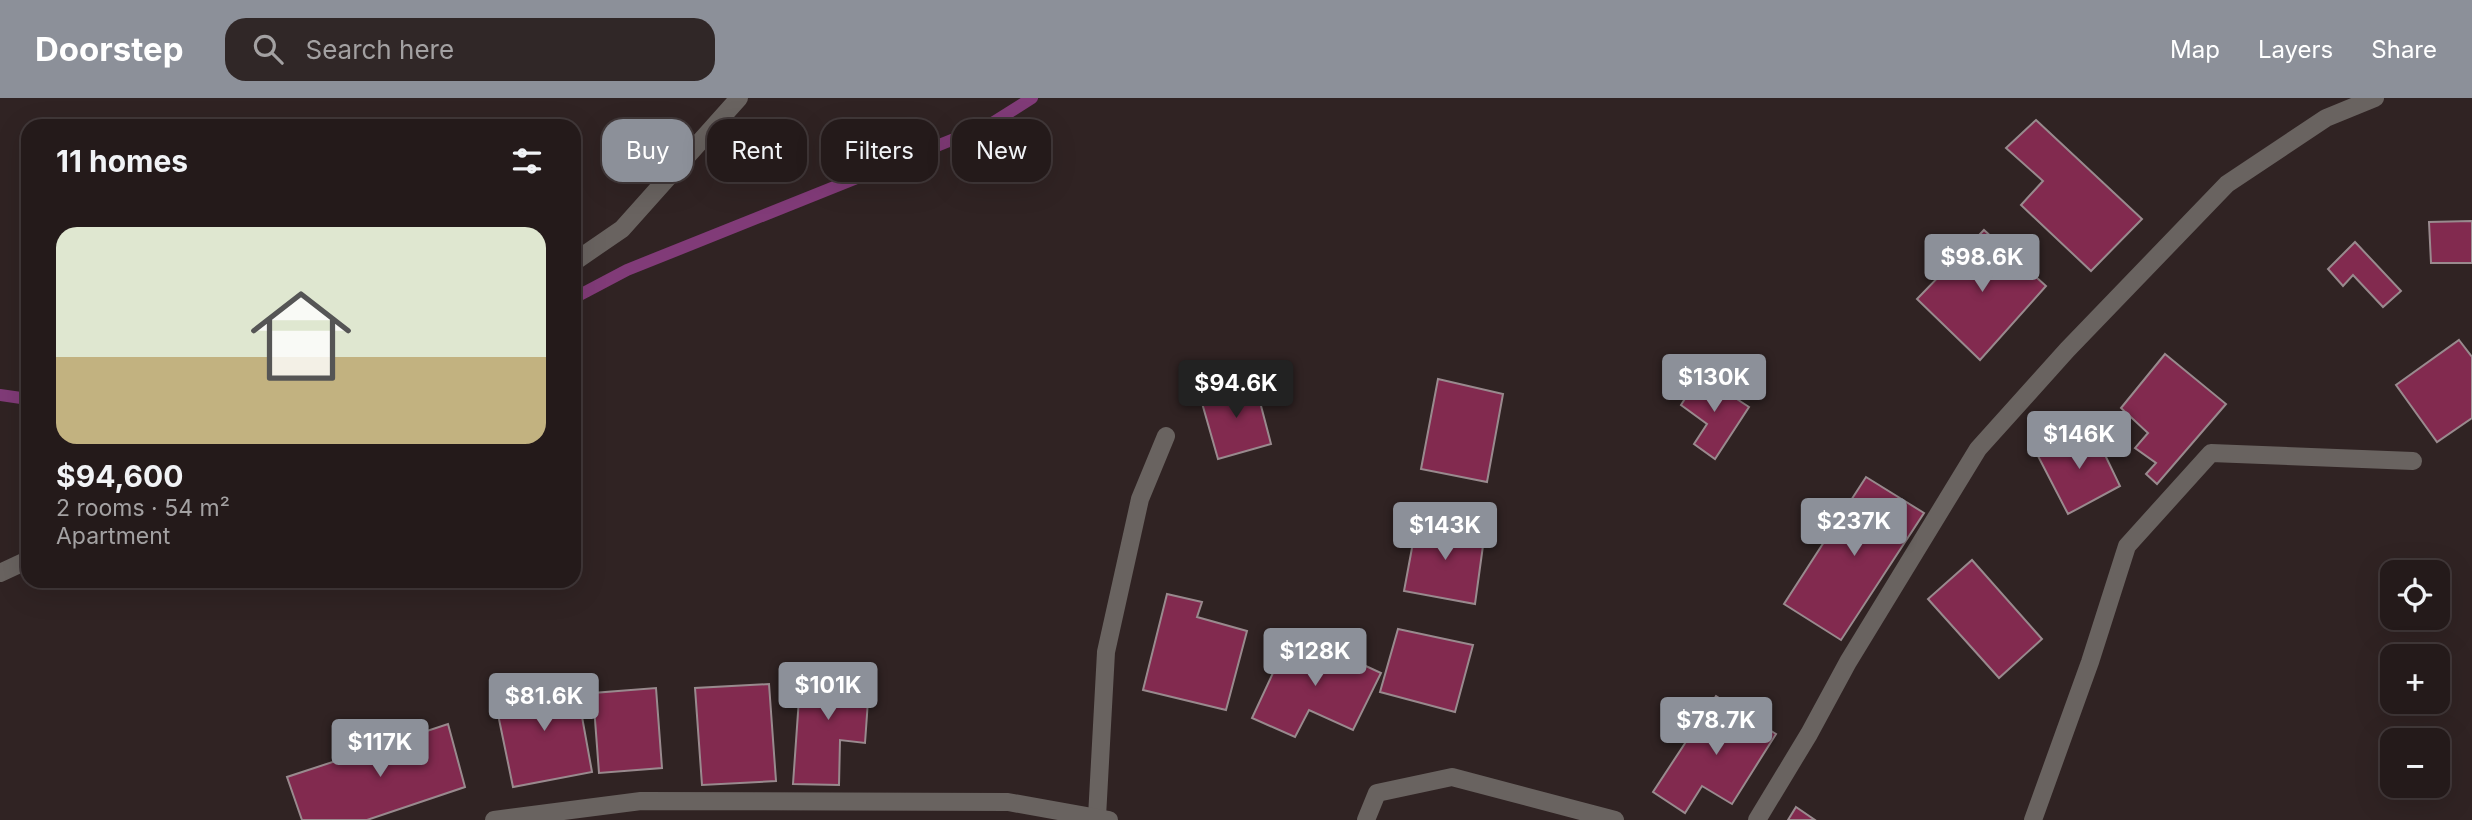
<!DOCTYPE html>
<html lang="en">
<head>
<meta charset="utf-8">
<style>
  :root { --surface:#241a1a; --page:#302727; --text:#f1f3f6; --muted:#a3a1a2; --line:#413839; --accent:#8c9099 }
  body { margin:0; font-family:Inter,sans-serif; background:var(--page); color:var(--text); height:100vh; display:flex; flex-direction:column; font-size:26px; white-space:nowrap }
  * { box-sizing:border-box; margin:0 }
  p { font-size:23px; color:var(--muted) }
  .icon { flex:none; width:38px; height:38px; fill:none; stroke:currentColor; stroke-width:2; stroke-linecap:round; stroke-linejoin:round }
  .map { position:relative; flex:1; overflow:hidden }
  .sheet { position:absolute; left:21px; top:21px; width:560px; height:469px; display:flex; flex-direction:column; background:var(--surface); border-radius:21px; box-shadow:0 7px 28px #0002,0 0 0 2px var(--line) }
  .sheet>* { flex:none }
  .top-card { position:absolute; left:602px; top:21px; width:665px; height:63px; display:flex; gap:14px }
  .buttons { position:absolute; left:2380px; top:462px; display:grid; gap:14px }
  .buttons a { display:grid; place-items:center; width:70px; height:70px; border-radius:14px; background:var(--surface); box-shadow:0 7px 28px #0002,0 0 0 2px var(--line); font-size:35px }
  .price { position:absolute; translate:-50% -60px; padding:0 16px; border-radius:7px; background:var(--accent); color:#fff; font-size:23px; line-height:46px; filter:drop-shadow(0 2px 4px #0008) }
  .price::after { content:''; position:absolute; left:50%; top:42px; width:21px; height:16px; margin-left:-10px; background:inherit; clip-path:polygon(0 0,100% 0,50% 100%) }
  .price.selected { background:#222; color:#fff }
  ul { padding:0; list-style:none }
  li { display:grid; align-content:center; gap:14px; height:371px; padding:0 35px }
  li span { display:grid; place-items:center; height:217px; border-radius:21px; color:#555 }
  li>.icon { margin-inline-start:auto }
  span .icon { width:126px; height:126px; fill:#fffc; stroke-width:1 }
  li b { font-size:30px }
  h2 { display:flex; justify-content:space-between; align-items:center; height:84px; padding:0 35px; font-size:30px }
  .tag { padding:0 24px; border-radius:21px; background:var(--surface); box-shadow:0 7px 28px #0002,0 0 0 2px var(--line); font-size:24px; line-height:63px }
  .tag.selected { background:var(--accent); color:#fff }
  header { display:flex; align-items:center; gap:42px; box-sizing:border-box; height:98px; padding:0 35px; background:var(--accent); color:#fff }
  header strong { font-size:33px }
  nav { display:flex; gap:38px; margin-inline-start:auto; font-size:24px }
  .search { width:490px; height:63px; background:var(--page); display:flex; align-items:center; gap:18px; box-sizing:border-box; padding:0 24px; border-radius:21px; color:var(--muted); font-size:26px }
  .map>svg:first-child { display:block }
</style>
</head>
<body>
<header>
<strong>Doorstep</strong>
<div class="search"><svg class="icon" aria-label="search" viewBox="0 0 24 24"><circle cx="10" cy="10" r="6"/><path d="M15 15l6 6"/></svg>Search here</div>
<nav><a>Map</a><a>Layers</a><a>Share</a></nav>
</header>
<div class="map">
<svg width="2472" height="722" viewBox="0 0 2472 722">
  <rect width="100%" height="100%" fill="#302323"/>
  <g fill="none" stroke-linecap="round" stroke-linejoin="round">
    <g stroke="#813b78" stroke-width="12">
      <path d="M574,200L627,172L989,27L1032,0"/>
      <path d="M0,297L28,301"/>
    </g>
  </g>
  <g fill="#822a4f" stroke="#998a8e" stroke-width="2">
    <path d="M2036,22L2142,121L2091,173L2021,107L2043,83L2006,50Z"/>
    <path d="M2472,123V165H2431L2429,124Z"/>
    <path d="M1984,132L2046,188L1980,262L1917,201Z"/>
    <path d="M2355,144L2401,193L2383,209L2353,177L2343,188L2328,171Z"/>
    <path d="M2459,242L2472,259V320L2437,344L2396,287Z"/>
    <path d="M2165,256L2226,306L2157,386L2146,376L2156,365L2135,350L2148,335L2121,310Z"/>
    <path d="M1700,277L1749,309L1715,361L1694,346L1707,326L1681,307Z"/>
    <path d="M1438,281L1503,296L1487,384L1421,371Z"/>
    <path d="M1255,285L1271,346L1218,361L1200,298Z"/>
    <path d="M2093,332L2120,388L2068,416L2038,358Z"/>
    <path d="M1866,379L1924,415L1841,542L1784,506Z"/>
    <path d="M1417,423L1485,433L1475,506L1404,493Z"/>
    <path d="M1972,462L2042,541L1999,580L1928,501Z"/>
    <path d="M1167,496L1202,504L1197,519L1247,533L1226,612L1143,592Z"/>
    <path d="M1398,531L1473,547L1455,614L1380,594Z"/>
    <path d="M1299,537L1381,575L1353,632L1309,612L1295,639L1252,620L1279,562L1284,566Z"/>
    <path d="M801,572L870,574L865,645L840,642L839,687L793,686Z"/>
    <path d="M575,580L592,674L513,689L494,597Z"/>
    <path d="M769,586L776,683L702,687L695,590Z"/>
    <path d="M656,590L662,670L599,675L593,595Z"/>
    <path d="M1716,598L1776,636L1732,706L1702,688L1685,715L1653,694Z"/>
    <path d="M448,626L465,689L367,722H302L287,679Z"/>
    <path d="M1796,709L1815,722H1788Z"/>
  </g>
  <g fill="none" stroke-linecap="round" stroke-linejoin="round">
    <g stroke="#696360" stroke-width="18">
      <path d="M574,164L622,131L739,0"/>
      <path d="M0,475L28,462"/>
      <path d="M1097,719L1106,554L1140,401L1166,338"/>
      <path d="M494,722L641,703L1008,704L1109,722"/>
      <path d="M1366,722L1377,695L1452,679L1615,722"/>
      <path d="M1757,722L1809,636L1848,564L1978,351L2067,252L2227,86L2326,20L2375,0"/>
      <path d="M2033,722L2090,564L2127,448L2211,355L2413,363"/>
    </g>
  </g>
</svg>
<div class="buttons">
<a><svg class="icon" aria-label="locate" viewBox="0 0 24 24"><circle cx="12" cy="12" r="6"/><path d="M12 2v4M12 18v4M2 12h4M18 12h4"/></svg></a>
<a>+</a>
<a>−</a>
</div>
<b class="price" style="left:1982px;top:196px">$98.6K</b>
<b class="price" style="left:1714px;top:316px">$130K</b>
<b class="price selected" style="left:1236px;top:322px">$94.6K</b>
<b class="price" style="left:2079px;top:373px">$146K</b>
<b class="price" style="left:1854px;top:460px">$237K</b>
<b class="price" style="left:1445px;top:464px">$143K</b>
<b class="price" style="left:1315px;top:590px">$128K</b>
<b class="price" style="left:828px;top:624px">$101K</b>
<b class="price" style="left:544px;top:635px">$81.6K</b>
<b class="price" style="left:1716px;top:659px">$78.7K</b>
<b class="price" style="left:380px;top:681px">$117K</b>
<div class="top-card">
<a class="tag selected">Buy</a>
<a class="tag">Rent</a>
<a class="tag">Filters</a>
<a class="tag">New</a>
</div>
<section class="sheet">
<h2>11 homes<svg class="icon" aria-label="filters" viewBox="0 0 24 24"><path d="M4 7h16M4 17h16"/><circle cx="9" cy="7" r="2"/><circle cx="15" cy="17" r="2"/></svg></h2>
<ul>
<li><span style="background:linear-gradient(#dfe7d0 60%,#c2b280 0)"><svg class="icon" aria-label="home" viewBox="0 0 24 24"><path d="M3 11l9-7 9 7M6 9v11h12V9"/></svg></span><div><b>$94,600</b><p>2 rooms · 54 m²</p><p>Apartment</p></div></li>
</ul>
</section>
</div>
</body>
</html>
